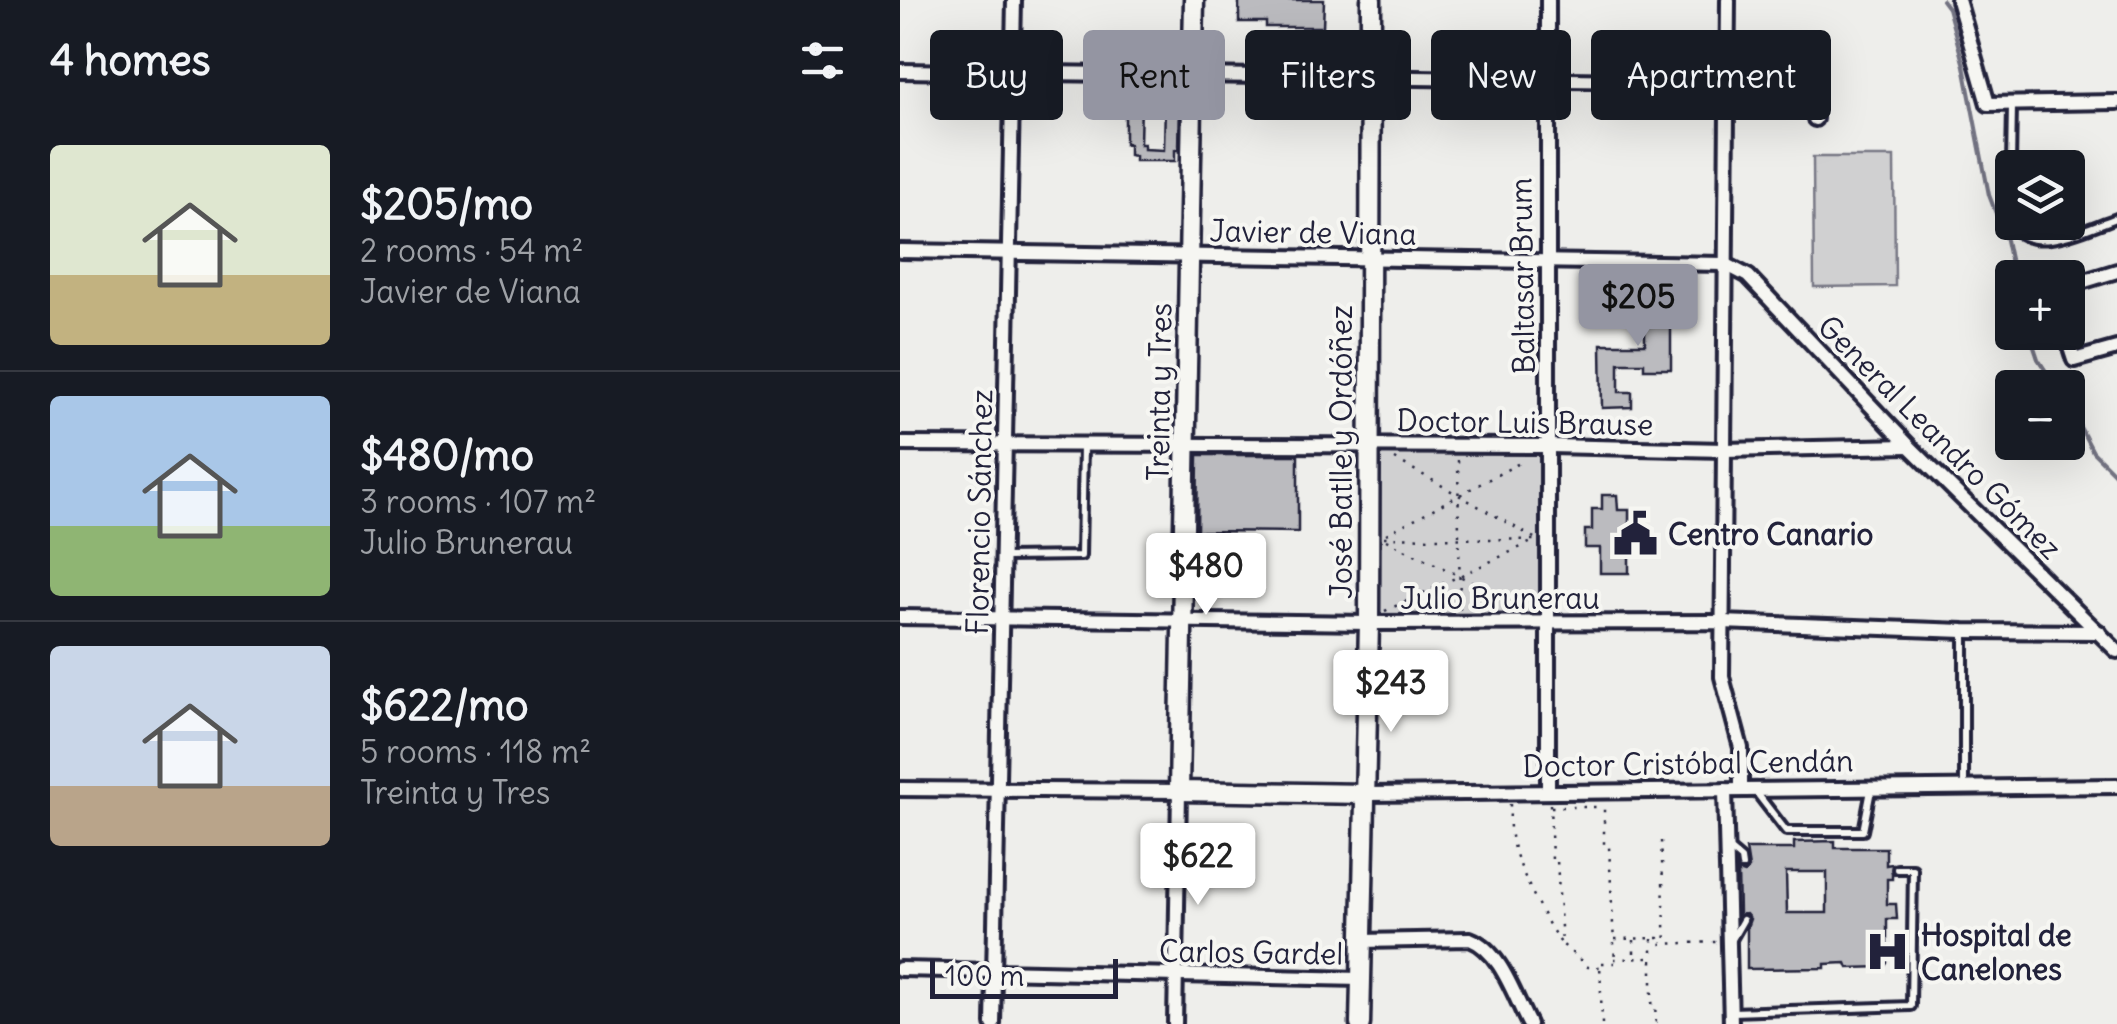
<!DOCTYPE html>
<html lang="en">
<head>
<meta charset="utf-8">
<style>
  :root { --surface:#171b24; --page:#242831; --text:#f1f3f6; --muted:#9ea1a6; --line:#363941; --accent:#9495a2 }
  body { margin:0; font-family:Delius,sans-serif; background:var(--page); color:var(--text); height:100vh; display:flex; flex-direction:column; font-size:38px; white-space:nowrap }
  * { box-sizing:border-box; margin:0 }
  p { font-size:32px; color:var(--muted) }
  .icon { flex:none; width:55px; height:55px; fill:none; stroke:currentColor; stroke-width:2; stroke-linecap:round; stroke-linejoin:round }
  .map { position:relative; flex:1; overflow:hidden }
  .drawer { display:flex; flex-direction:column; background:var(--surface); width:900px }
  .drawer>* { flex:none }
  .hud { position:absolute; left:30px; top:30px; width:950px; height:90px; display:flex; gap:20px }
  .fabs { position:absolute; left:1095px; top:150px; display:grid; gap:20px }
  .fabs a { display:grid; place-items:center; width:90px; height:90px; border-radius:10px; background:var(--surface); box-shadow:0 10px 40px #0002; font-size:50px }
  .scale { position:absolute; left:30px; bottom:25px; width:188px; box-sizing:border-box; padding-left:10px; border:5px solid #22223b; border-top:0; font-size:28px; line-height:35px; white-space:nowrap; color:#22223b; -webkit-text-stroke:8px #f6f6f2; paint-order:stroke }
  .price { position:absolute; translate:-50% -85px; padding:0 22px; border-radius:10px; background:#fff; color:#222; font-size:32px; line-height:65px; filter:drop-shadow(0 2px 5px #0008) }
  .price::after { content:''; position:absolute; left:50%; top:60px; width:30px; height:22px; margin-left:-15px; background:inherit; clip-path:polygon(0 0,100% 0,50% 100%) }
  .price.on { background:var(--accent); color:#111 }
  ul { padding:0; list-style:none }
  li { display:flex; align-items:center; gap:30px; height:250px; padding:0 50px }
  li+li { border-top:2px solid var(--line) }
  li span { display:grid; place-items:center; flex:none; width:280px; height:200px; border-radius:10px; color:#555 }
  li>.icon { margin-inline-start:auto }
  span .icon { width:120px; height:120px; fill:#fffc; stroke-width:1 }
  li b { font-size:42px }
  h2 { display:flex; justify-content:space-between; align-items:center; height:120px; padding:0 50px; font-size:42px }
  .chip { padding:0 35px; border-radius:10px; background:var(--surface); box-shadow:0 10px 40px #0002; font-size:35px; line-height:90px }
  .chip.on { background:var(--accent); color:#111 }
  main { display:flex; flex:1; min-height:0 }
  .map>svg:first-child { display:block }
</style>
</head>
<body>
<main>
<section class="drawer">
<h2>4 homes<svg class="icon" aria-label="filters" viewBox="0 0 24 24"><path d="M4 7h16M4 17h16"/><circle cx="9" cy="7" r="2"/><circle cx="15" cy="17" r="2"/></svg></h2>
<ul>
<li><span style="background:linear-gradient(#dfe7d0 65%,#c2b280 0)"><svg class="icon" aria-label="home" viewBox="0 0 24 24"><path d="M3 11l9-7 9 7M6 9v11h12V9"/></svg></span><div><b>$205/mo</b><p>2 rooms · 54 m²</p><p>Javier de Viana</p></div></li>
<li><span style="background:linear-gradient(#a9c7e8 65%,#8fb573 0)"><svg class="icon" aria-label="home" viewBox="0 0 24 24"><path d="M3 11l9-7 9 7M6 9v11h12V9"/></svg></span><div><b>$480/mo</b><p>3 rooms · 107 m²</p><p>Julio Brunerau</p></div></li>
<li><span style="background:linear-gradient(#c9d6e8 70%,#b9a48a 0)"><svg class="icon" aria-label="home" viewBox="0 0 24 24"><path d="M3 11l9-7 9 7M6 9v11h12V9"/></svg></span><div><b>$622/mo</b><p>5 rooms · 118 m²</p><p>Treinta y Tres</p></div></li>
</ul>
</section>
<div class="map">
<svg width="1217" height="1024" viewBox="0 0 1217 1024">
  <rect width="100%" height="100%" fill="#eeeeeb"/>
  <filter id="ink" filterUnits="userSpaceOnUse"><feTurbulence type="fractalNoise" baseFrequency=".01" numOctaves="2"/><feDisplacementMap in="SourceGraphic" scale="20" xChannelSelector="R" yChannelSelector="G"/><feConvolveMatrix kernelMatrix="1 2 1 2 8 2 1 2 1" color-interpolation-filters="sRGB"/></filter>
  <g filter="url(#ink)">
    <g fill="#d0d0d1" stroke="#797986" stroke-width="2.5">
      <path d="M913,157H994L995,286L914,287Z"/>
      <path d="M476,450H643V619L475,618Z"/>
    </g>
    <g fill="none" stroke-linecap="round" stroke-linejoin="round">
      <g stroke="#727281" stroke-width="4">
        <path d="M1042,0L1048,8L1064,66L1089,195L1106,240L1114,278"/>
        <path d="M1129,332L1138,359L1157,388"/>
        <path d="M1168,404L1193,452L1217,476"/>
      </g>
    </g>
    <g fill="#bbbbbf" stroke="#22223b" stroke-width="2.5" fill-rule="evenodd">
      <path d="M339,0H424L423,27H366V22H339Z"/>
      <path d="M236,85H271V90H276V101H280L279,150H275V161H235V156L229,155V144H225V101H230V90H236ZM241,101H265L264,150L244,149V144H240Z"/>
      <path d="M726,294H764V313H771V369H744V363H719V392H732V407L702,408L701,344H745V309L726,308Z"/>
      <path d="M298,455H398V532L297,531Z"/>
      <path d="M702,495H717L718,510H729V573H700V548H685V530H692V509H702Z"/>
      <path d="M935,841V848H986V865L992,864V879H987V904H996L997,919H987V963L984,967L948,968L946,963L925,964V968L847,969V927L850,919L846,914L839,915L838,871L844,873L849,868L846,849H894V842ZM886,872H927V913H887Z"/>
    </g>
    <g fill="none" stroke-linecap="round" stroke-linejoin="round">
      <defs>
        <g id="lane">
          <path d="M1112,105L1110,225C1135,257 1186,228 1217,218"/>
          <path d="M105,557L181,556L183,446"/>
          <path d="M1064,632V787"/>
          <path d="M856,792L886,831H963L971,790"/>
          <path d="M828,848L841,859L842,866"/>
          <path d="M831,941L843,920"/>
          <path d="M832,1012L1011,1006L1013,869H997"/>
        </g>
        <g id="street">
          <path d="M828,0L822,677L841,748V790"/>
          <path d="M1058,0L1088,104L1217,102"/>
          <path d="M0,71L885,83L904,85L913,91L915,119"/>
          <path d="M0,251L825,264L848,276L1009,446L1217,651"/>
          <path d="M1168,286L1217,271"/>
          <path d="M1165,332L1174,360L1217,348"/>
          <path d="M0,444L650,446L824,450L1009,446"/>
          <path d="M0,617L469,623L821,622L1064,631L1199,632"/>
          <path d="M0,789L279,791L275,1024"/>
          <path d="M825,790L831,1024"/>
          <path d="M648,792V0"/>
          <path d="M467,794L1217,786"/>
          <path d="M461,941L570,939C601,951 614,996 629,1024"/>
          <path d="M0,969L461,979"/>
          <path d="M93,1024L114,0"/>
        </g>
        <g id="secondary">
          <path d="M294,0L279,791L467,794"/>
          <path d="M460,1024L469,623L471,0"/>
        </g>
      </defs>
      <use href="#lane" stroke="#22223b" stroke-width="14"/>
      <use href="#street" stroke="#22223b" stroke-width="20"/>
      <use href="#secondary" stroke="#22223b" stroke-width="25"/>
      <g stroke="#22223b" stroke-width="2.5" stroke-dasharray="2.5 8" stroke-linecap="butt">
        <path d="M495,459L636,539"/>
        <path d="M558,460L560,612"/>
        <path d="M486,534L625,460"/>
        <path d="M484,537L636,540"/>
        <path d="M486,540L627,609"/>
        <path d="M485,611L636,540"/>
        <path d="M610,804C610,815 609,826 611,836C614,859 647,927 662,944"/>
        <path d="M650,804L652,860H657L662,944L688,967H700"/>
        <path d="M651,807H703"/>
        <path d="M761,841L766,944"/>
        <path d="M715,939L759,938L758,944L816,942"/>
        <path d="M752,939V1003H755L756,1024"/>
        <path d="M734,940V957"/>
        <path d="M714,959L750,958"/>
        <path d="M702,1024L700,963H715L709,847L704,846V803"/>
      </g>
      <use href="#lane" stroke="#f6f6f2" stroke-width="6"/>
      <use href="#street" stroke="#f6f6f2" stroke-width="12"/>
      <use href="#secondary" stroke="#f6f6f2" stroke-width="18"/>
    </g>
  </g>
  <defs>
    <symbol id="civic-bare" viewBox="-9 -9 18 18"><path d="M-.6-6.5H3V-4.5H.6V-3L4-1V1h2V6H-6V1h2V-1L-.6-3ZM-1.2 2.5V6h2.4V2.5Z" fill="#22223b" stroke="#f6f6f2" stroke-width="2.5" paint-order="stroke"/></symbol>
    <symbol id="hospital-bare" viewBox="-9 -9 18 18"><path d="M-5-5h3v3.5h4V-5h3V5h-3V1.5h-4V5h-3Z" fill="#22223b" stroke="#f6f6f2" stroke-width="2.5" paint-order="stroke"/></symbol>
  </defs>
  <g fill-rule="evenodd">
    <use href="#civic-bare" x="704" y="502" width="63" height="63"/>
    <use href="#hospital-bare" x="956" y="920" width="63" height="63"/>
  </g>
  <g text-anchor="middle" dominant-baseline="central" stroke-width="8" stroke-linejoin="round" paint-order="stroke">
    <g font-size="30" fill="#22223b" stroke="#f6f6f2">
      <text transform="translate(413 232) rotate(1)">Javier de Viana</text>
      <text transform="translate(622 276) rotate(-91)">Baltasar Brum</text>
      <text transform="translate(259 392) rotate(-89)">Treinta y Tres</text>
      <text transform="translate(625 422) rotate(1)">Doctor Luis Brause</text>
      <text transform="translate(1040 437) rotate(45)">General Leandro Gómez</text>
      <text transform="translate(441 452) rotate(-90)">José Batlle y Ordóñez</text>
      <text transform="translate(79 512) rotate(-89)">Florencio Sánchez</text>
      <text x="600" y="598">Julio Brunerau</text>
      <text transform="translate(788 763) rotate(-1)">Doctor Cristóbal Cendán</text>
      <text transform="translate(351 952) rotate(1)">Carlos Gardel</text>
    </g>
    <g font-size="30" font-weight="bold" fill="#22223b" stroke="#f6f6f2" text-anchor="start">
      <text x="768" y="534">Centro Canario</text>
      <text x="1021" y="935">Hospital de<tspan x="1021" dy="34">Canelones</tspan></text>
    </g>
  </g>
</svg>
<div class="fabs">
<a><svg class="icon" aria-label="layers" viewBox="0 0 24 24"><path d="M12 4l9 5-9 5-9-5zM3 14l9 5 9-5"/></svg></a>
<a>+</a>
<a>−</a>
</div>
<div class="scale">100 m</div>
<b class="price on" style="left:738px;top:349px">$205</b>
<b class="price" style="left:306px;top:618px">$480</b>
<b class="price" style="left:491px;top:735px">$243</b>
<b class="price" style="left:298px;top:908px">$622</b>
<div class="hud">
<a class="chip">Buy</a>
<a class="chip on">Rent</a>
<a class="chip">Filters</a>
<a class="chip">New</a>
<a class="chip">Apartment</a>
</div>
</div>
</main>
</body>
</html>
